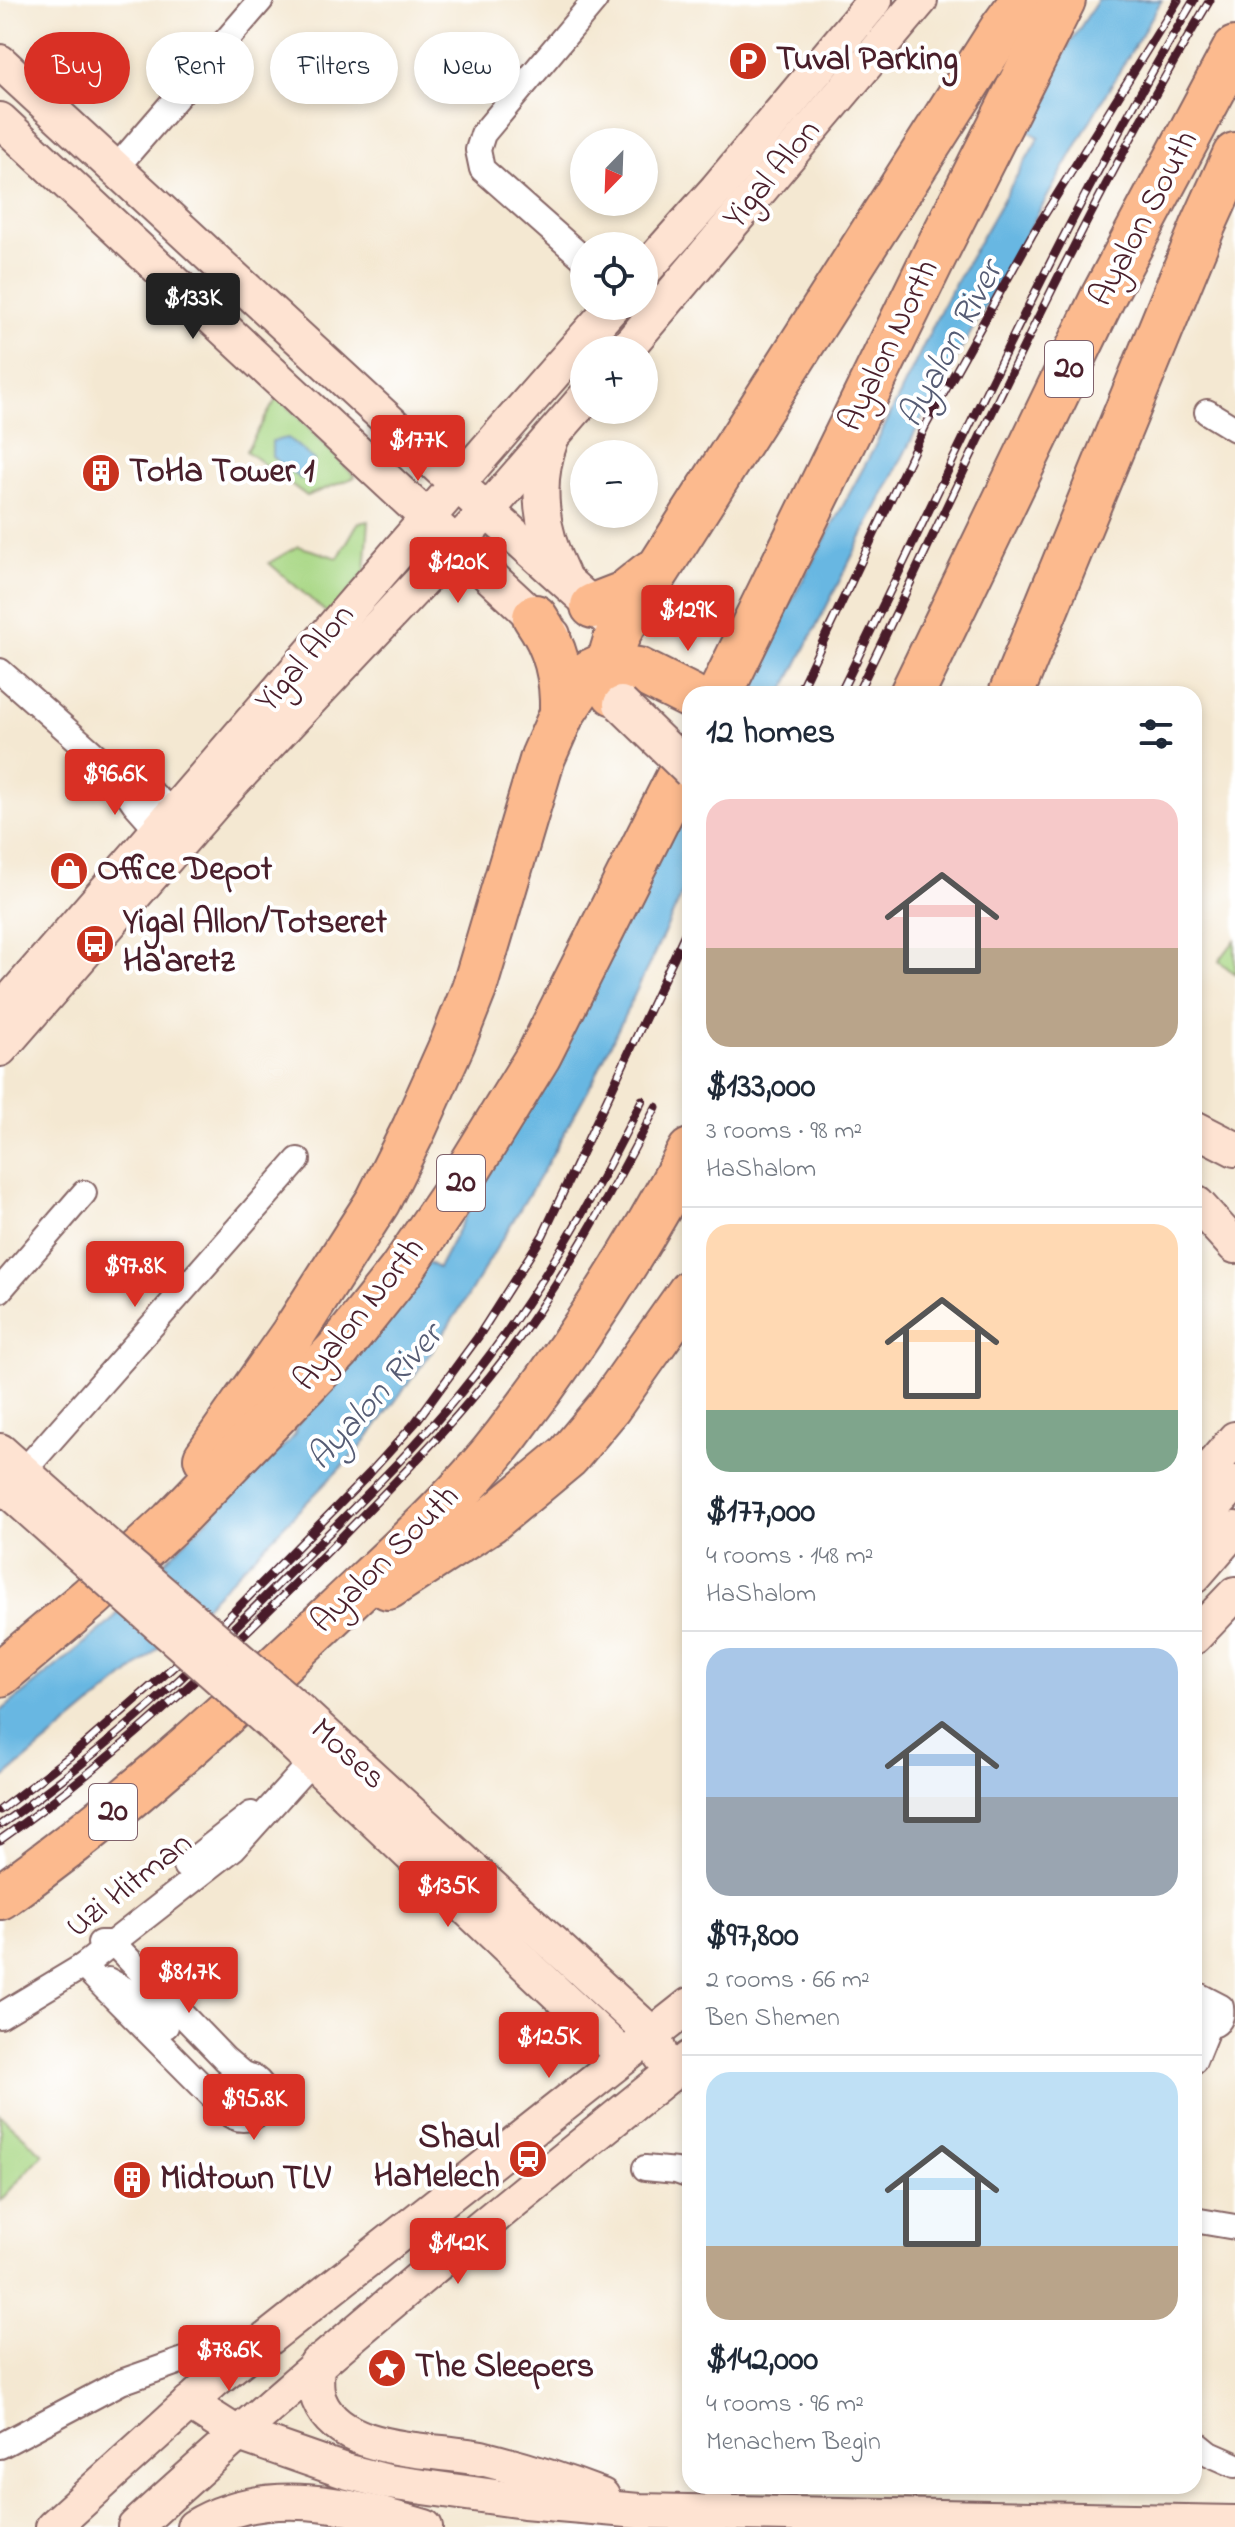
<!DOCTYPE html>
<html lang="en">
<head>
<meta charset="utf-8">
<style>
  :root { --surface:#fff; --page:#f2f2f3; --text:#1f2937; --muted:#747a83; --line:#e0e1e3; --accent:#d93025 }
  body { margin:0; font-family:"Indie Flower",sans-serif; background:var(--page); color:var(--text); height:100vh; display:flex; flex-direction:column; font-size:30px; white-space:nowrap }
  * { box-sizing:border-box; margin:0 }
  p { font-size:26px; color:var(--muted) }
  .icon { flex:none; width:44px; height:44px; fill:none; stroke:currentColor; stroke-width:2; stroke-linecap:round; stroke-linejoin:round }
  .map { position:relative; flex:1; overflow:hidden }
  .panel { position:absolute; left:682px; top:686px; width:520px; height:1808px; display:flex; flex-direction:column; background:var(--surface); border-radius:24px; box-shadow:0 4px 12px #0003 }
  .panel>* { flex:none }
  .banner { position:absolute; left:24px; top:32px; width:538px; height:72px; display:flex; gap:16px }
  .needle { width:52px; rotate:203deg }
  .controls { position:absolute; left:570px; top:128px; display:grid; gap:16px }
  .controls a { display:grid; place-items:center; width:88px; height:88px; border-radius:50%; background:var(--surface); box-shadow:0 4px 12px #0003; font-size:40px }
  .price { position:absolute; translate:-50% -68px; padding:0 18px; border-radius:8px; background:var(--accent); color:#fff; font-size:26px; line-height:52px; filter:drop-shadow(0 2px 4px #0008) }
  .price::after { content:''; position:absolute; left:50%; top:48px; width:24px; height:18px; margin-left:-12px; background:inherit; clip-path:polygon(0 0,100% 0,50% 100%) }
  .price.selected { background:#222; color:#fff }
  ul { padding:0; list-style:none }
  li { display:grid; align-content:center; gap:16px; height:424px; padding:0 24px }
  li+li { border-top:2px solid var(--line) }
  li span { display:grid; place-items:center; height:248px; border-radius:24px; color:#555 }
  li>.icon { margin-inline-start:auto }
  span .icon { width:144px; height:144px; fill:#fffc; stroke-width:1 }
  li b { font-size:34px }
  h2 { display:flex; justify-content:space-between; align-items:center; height:96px; padding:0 24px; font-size:34px }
  .pill { padding:0 28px; border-radius:36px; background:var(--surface); box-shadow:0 4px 12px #0003; font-size:28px; line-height:72px }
  .pill.selected { background:var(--accent); color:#fff }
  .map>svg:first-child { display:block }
</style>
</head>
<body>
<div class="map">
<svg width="1235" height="2527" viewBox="0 0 1235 2527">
  <rect width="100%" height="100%" fill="#fff"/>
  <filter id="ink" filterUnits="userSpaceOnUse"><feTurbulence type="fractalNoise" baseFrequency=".0125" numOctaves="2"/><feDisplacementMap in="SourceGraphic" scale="16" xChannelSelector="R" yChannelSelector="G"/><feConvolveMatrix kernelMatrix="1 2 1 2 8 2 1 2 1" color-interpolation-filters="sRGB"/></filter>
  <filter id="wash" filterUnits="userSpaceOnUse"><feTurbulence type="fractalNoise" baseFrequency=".006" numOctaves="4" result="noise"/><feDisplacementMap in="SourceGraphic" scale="32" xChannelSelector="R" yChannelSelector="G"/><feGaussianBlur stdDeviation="1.8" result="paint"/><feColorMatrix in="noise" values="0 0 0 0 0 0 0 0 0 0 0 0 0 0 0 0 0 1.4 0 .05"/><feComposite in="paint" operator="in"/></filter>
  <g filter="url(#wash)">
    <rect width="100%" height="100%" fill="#f4e8d2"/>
    <g fill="#a8d784" stroke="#797b58" stroke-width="2">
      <path d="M278,396L355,477L307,496L246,451Z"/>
      <path d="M369,521L365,572L329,615L269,563L298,546L338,558L358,523Z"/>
      <path d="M1235,940V974L1219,961Z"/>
      <path d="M0,2115L43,2154L0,2201Z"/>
    </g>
    <g fill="#67b7e2" stroke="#586b86" stroke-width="2">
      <path d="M1098,0H1162L1097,109L923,417L782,694H741L872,452L945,301L1039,137L1025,129L1070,43Z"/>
      <path d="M288,438L314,460L312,474L301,479L272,457V441Z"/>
      <path d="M690,789V876L667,927L594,1079L547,1164L465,1301L425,1361L361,1447L205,1606L143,1662L0,1781V1712L108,1624L169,1557L295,1435L296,1427L423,1260L438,1268Z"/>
    </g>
  </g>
  <g filter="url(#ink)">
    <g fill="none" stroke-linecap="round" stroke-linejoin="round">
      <defs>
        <g id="street">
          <path d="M115,169L261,0"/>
          <path d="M584,259L482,169L478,150L483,134L595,0"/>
          <path d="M1207,412L1235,429"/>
          <path d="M0,671L111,769L155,796L182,822"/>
          <path d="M115,775L135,804L159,831"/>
          <path d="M0,1290L84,1193"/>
          <path d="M14,1482L298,1160"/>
          <path d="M185,1866L251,1814"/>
          <path d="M100,1943H113L225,2059L244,2075"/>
          <path d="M83,1966L223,2107"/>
          <path d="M108,1980L136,1995L166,2026"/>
          <path d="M1194,1993L1221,2007C1222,2014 1222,2020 1215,2024L1194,2020"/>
          <path d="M0,2016L83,1966L234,1848L323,1749"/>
          <path d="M1194,2061L1209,2024"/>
          <circle cx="243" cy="2097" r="22"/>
          <path d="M645,2168L676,2171L690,2176"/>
          <path d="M1194,2220L1235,2227"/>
          <path d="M1194,2441L1210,2454L1235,2465"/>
          <path d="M0,2446L121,2382L192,2357"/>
        </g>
        <g id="secondary">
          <path d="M0,62L456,483L610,621"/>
          <path d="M0,120L553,635"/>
          <path d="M644,271L717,189L875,0"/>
          <path d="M625,350L920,0"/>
          <path d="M551,439C534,484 541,532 562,574"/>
          <path d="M0,1012C206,778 406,539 613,306"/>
          <path d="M0,1049L230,785L487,511L584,399"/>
          <path d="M1194,1128L1235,1149"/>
          <path d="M1197,1204L1235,1246"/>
          <path d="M0,1451L91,1532"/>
          <path d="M0,1483L75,1550"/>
          <path d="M1194,1487L1235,1439"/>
          <path d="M1194,1529L1235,1483"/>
          <path d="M1194,1576L1235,1529"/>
          <path d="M1194,1637L1235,1594"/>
          <path d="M303,1714L653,2035L661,2056"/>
          <path d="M285,1736L623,2056"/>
          <path d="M317,2363C316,2375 315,2389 319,2400C341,2456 437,2448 485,2459C525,2469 563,2481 602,2496"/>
          <path d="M189,2403L236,2433L345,2471L388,2482L524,2501L639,2511L1235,2523"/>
          <path d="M53,2527L215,2380L690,2005"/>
          <path d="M135,2527C313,2363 501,2210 690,2058"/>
          <path d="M194,2527C267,2483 349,2505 425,2527"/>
        </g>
        <g id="highway">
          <path d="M593,606L624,594L649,574"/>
          <path d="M535,617C556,647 563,677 562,714"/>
          <path d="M614,693C607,671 610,651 620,630L1002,29L1023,0"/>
          <path d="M720,694L938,248L1063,0"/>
          <path d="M912,694L1104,295L1235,49"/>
          <path d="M1011,694L1203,226L1235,155"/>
          <path d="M206,1458L293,1334L378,1201L414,1129L453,1042L474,989L543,757L562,714L590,672L605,665L638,670L690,696"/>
          <path d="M388,1587L490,1521L568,1456L608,1408L690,1292"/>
          <path d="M0,1674L91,1597L172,1522L338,1350L400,1272L454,1193L539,1055L690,754"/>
          <path d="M0,1897C121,1811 229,1712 337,1610C395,1555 457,1500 506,1436C575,1346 637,1251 690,1151"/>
        </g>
      </defs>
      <use href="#street" stroke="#866565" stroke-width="28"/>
      <use href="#secondary" stroke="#866565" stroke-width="38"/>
      <use href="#highway" stroke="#866565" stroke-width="48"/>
      <use href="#street" stroke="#fff" stroke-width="24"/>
      <use href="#secondary" stroke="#fee3d2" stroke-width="34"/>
      <use href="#highway" stroke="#fcba8e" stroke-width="44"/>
      <defs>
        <g id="rail">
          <path d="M798,694L926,425L1032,235L1178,0"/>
          <path d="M840,694C954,461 1061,223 1194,0"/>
          <path d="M857,694C970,461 1076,222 1210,0"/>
          <path d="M0,1810L78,1750L219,1627L369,1474L415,1423L478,1337L543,1235L690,923"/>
          <path d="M0,1825C107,1750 204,1660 295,1567C351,1510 410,1454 461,1392C534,1303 591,1203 642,1100"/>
          <path d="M0,1840C121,1755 227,1653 331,1548C391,1486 454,1425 506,1356C565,1278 611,1193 656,1107"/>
        </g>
      </defs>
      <use href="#rail" stroke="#4a1f2b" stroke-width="9"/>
      <use href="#rail" stroke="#fff" stroke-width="6" stroke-dasharray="18" stroke-linecap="butt"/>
      <defs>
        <g id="secondary-bridge">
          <path d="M621,704L690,771"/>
          <path d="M91,1532L303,1714"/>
          <path d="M75,1550L285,1736"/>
        </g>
      </defs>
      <use href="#secondary-bridge" stroke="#866565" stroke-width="38" stroke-linecap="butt"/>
      <use href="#secondary-bridge" stroke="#fee3d2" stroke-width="34"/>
    </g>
  </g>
  <defs>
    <symbol id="parking-disc" viewBox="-11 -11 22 22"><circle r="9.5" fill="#c8321e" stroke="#fff"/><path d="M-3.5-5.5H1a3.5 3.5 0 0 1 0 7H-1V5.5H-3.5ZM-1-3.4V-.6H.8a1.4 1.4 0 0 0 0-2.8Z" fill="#fff"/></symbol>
    <symbol id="building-disc" viewBox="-11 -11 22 22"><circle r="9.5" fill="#c8321e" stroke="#fff"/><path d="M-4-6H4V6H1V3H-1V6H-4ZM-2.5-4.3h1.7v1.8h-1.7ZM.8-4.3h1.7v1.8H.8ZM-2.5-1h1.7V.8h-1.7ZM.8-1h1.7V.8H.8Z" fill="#fff"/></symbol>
    <symbol id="shop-disc" viewBox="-11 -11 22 22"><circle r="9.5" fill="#c8321e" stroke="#fff"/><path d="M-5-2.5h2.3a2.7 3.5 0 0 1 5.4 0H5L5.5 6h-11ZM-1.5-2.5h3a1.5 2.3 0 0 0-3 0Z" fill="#fff"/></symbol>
    <symbol id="bus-disc" viewBox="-11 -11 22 22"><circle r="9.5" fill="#c8321e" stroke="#fff"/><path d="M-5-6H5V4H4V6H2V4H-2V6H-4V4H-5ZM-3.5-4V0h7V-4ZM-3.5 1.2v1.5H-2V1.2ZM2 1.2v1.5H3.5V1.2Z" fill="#fff"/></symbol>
    <symbol id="station-disc" viewBox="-11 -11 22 22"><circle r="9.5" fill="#c8321e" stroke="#fff"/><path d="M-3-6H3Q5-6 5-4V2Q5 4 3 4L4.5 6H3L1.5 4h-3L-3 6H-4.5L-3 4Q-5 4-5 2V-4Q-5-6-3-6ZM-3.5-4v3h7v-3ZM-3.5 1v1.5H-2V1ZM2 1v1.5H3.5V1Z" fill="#fff"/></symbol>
    <symbol id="sight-disc" viewBox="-11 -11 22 22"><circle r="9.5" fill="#c8321e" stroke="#fff"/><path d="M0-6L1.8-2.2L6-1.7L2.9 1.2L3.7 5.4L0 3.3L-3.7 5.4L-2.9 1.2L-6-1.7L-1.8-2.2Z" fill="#fff"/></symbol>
  </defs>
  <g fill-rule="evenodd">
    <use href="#parking-disc" x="726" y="39" width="44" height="44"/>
    <use href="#building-disc" x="79" y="451" width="44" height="44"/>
    <use href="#shop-disc" x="47" y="849" width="44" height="44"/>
    <use href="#bus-disc" x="73" y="922" width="44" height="44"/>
    <use href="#station-disc" x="506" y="2137" width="44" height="44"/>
    <use href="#building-disc" x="110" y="2158" width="44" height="44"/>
    <use href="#sight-disc" x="365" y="2346" width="44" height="44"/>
  </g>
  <g text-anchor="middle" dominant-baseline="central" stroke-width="8" stroke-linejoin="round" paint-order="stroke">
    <g fill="#fff" stroke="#80626b" stroke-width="2">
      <rect x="1045" y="341" width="48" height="56" rx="6"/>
      <rect x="437" y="1155" width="48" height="56" rx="6"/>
      <rect x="89" y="1784" width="48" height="56" rx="6"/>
    </g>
    <g font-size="32" font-weight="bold" fill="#4a1f2b">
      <text x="1069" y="369">20</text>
      <text x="461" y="1183">20</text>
      <text x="113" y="1812">20</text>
    </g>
    <g font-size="34" font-weight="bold" fill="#4a1f2b" stroke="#fff" text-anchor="start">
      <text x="776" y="61">Tuval Parking</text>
      <text x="129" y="473">ToHa Tower 1</text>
      <text x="97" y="871">Office Depot</text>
      <text x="123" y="924">Yigal Allon/Totseret<tspan x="123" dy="39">Ha'aretz</tspan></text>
      <text x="500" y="2139" text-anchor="end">Shaul<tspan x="500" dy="39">HaMelech</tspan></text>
      <text x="160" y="2180">Midtown TLV</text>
      <text x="415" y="2368">The Sleepers</text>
    </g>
    <g font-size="34" fill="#4a1f2b" stroke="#fff">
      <text transform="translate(773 175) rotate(-50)">Yigal Alon</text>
      <text transform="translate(1145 219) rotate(-62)">Ayalon South</text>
      <text transform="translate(890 346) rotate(-64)">Ayalon North</text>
      <text transform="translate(306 659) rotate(-49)">Yigal Alon</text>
      <text transform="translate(360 1315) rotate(-51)">Ayalon North</text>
      <text transform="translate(386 1560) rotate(-45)">Ayalon South</text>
      <text transform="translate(347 1755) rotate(42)">Moses</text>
      <text transform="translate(130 1886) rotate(-38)">Uzi Hitman</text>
    </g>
    <g font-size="36" font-style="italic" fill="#565c74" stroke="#fff">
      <text transform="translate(952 345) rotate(-62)">Ayalon River</text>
      <text transform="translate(376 1398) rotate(-48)">Ayalon River</text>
    </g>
  </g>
</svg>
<div class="controls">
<a><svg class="needle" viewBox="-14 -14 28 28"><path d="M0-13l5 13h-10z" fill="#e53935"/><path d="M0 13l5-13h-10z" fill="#747a83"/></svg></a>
<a><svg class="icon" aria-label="locate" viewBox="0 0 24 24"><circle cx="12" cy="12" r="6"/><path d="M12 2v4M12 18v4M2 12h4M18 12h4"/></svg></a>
<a>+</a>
<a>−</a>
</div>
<b class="price selected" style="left:193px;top:341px">$133K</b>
<b class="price" style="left:418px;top:483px">$177K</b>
<b class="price" style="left:458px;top:605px">$120K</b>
<b class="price" style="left:688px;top:653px">$129K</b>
<b class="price" style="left:115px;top:817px">$96.6K</b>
<b class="price" style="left:135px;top:1309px">$97.8K</b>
<b class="price" style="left:448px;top:1929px">$135K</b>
<b class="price" style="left:189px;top:2015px">$81.7K</b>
<b class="price" style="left:549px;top:2080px">$125K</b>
<b class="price" style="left:254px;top:2142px">$95.8K</b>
<b class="price" style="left:458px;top:2286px">$142K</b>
<b class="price" style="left:229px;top:2393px">$78.6K</b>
<div class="banner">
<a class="pill selected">Buy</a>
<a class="pill">Rent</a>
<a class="pill">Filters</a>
<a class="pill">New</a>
</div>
<section class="panel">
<h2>12 homes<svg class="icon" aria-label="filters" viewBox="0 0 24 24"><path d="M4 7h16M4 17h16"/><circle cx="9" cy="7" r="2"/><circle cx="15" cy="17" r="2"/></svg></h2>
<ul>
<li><span style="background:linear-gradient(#f6c9c9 60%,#b9a48a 0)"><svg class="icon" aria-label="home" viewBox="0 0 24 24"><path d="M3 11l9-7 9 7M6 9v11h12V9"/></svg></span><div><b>$133,000</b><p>3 rooms · 98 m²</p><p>HaShalom</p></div></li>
<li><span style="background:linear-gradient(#ffd9b3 75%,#7fa58c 0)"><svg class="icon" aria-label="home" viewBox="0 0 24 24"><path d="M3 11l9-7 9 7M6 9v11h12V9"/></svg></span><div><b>$177,000</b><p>4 rooms · 148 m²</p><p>HaShalom</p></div></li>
<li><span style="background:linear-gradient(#a9c7e8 60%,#9aa5b1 0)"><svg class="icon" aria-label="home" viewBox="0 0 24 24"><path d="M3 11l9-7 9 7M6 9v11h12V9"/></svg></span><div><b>$97,800</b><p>2 rooms · 66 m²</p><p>Ben Shemen</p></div></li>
<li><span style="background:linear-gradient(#bfe0f5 70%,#b9a48a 0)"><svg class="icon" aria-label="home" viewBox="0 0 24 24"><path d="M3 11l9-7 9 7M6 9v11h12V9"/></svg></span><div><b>$142,000</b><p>4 rooms · 96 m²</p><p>Menachem Begin</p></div></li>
</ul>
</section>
</div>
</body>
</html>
